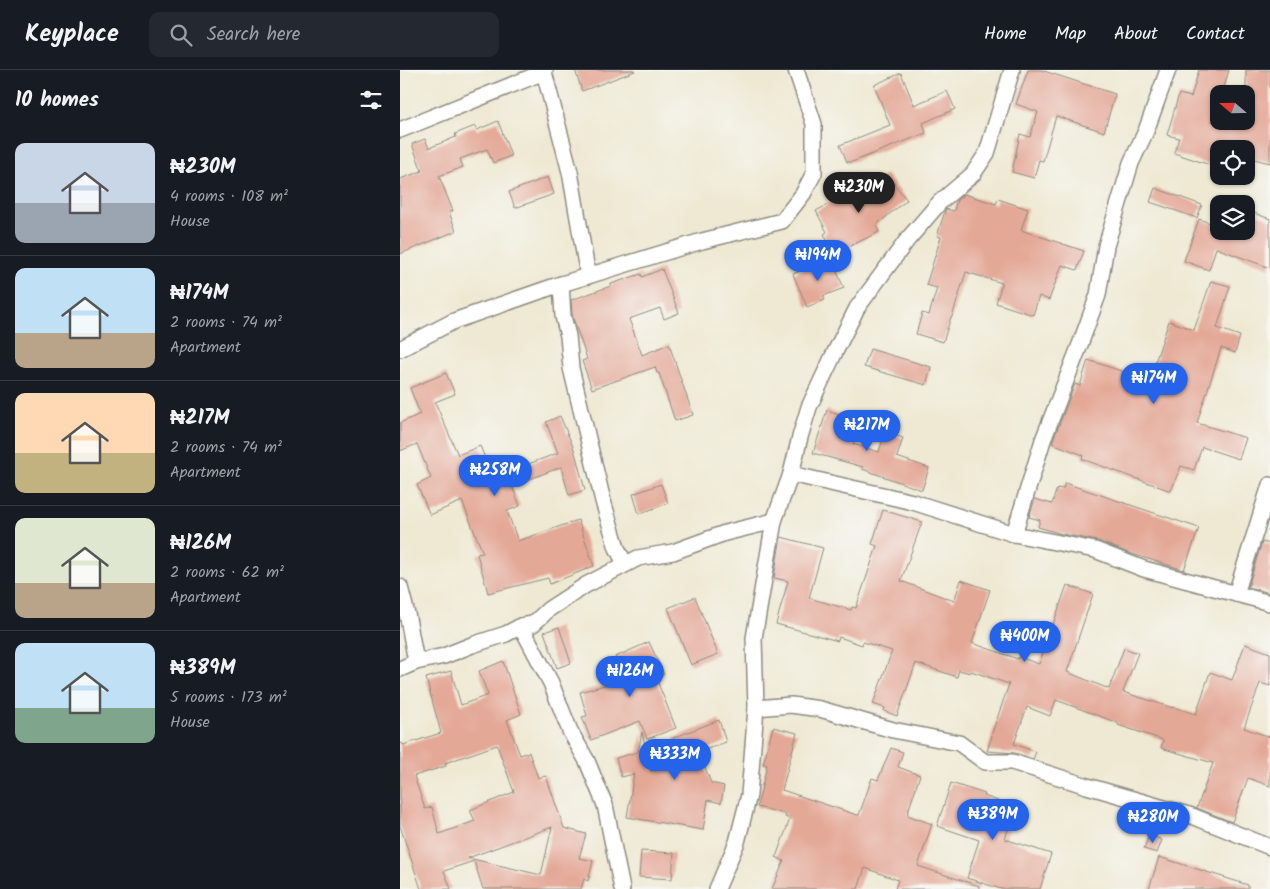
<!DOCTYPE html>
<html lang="en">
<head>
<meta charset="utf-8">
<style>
  :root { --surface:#171b24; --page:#242831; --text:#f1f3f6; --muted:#9ea1a6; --line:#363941; --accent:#2563eb }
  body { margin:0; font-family:Kalam,sans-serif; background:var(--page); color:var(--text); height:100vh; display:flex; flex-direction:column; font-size:19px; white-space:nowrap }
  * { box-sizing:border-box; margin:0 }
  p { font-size:16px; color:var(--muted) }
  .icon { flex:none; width:28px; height:28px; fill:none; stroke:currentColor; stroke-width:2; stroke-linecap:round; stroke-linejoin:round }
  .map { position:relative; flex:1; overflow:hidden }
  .sheet { display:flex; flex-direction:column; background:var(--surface); width:400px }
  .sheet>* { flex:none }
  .needle { width:32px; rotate:290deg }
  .fabs { position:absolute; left:810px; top:15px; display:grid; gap:10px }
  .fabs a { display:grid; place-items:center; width:45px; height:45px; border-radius:10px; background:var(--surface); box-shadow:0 1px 4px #0004; font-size:25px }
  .price { position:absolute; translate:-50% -42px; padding:0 11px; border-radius:18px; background:var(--accent); color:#fff; font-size:16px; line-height:32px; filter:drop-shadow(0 1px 2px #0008) }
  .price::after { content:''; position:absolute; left:50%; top:30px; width:15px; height:11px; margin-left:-8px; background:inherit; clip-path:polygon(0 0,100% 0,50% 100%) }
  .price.active { background:#222; color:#fff }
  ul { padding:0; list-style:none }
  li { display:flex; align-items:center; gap:15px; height:125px; padding:0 15px }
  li+li { border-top:1px solid var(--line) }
  li span { display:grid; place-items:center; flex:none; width:140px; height:100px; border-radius:10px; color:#555 }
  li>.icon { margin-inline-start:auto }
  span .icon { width:60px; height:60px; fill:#fffc; stroke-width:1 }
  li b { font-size:21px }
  h2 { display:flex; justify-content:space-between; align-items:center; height:60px; padding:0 15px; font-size:21px }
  header { display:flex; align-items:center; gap:30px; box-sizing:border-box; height:70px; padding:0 25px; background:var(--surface); border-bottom:1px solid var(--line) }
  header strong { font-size:24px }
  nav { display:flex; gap:28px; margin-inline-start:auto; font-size:18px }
  .search { width:350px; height:45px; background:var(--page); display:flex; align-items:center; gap:12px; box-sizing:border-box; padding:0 18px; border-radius:10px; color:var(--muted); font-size:19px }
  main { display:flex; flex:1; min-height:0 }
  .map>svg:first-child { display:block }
</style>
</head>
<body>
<header>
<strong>Keyplace</strong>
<div class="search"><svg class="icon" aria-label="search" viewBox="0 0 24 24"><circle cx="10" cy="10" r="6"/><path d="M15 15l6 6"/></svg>Search here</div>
<nav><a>Home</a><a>Map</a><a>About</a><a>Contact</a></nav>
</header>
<main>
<section class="sheet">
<h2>10 homes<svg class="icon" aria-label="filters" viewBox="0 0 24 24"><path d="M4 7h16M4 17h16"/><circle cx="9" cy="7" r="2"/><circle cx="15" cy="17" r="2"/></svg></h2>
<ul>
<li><span style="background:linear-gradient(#c9d6e8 60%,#9aa5b1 0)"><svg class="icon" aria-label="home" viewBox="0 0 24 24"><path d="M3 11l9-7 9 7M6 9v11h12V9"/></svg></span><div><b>₦230M</b><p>4 rooms · 108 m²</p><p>House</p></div></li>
<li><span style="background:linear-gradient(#bfe0f5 65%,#b9a48a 0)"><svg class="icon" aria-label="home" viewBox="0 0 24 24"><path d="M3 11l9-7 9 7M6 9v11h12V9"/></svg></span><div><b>₦174M</b><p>2 rooms · 74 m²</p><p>Apartment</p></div></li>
<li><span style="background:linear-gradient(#ffd9b3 60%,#c2b280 0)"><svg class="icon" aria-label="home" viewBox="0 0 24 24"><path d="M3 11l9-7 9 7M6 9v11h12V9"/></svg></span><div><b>₦217M</b><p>2 rooms · 74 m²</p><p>Apartment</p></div></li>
<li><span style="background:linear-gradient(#dfe7d0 65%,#b9a48a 0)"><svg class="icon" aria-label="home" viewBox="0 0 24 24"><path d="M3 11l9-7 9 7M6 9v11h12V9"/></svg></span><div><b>₦126M</b><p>2 rooms · 62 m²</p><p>Apartment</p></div></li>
<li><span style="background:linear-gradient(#bfe0f5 65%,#7fa58c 0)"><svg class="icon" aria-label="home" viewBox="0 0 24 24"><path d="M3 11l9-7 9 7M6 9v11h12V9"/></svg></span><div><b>₦389M</b><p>5 rooms · 173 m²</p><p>House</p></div></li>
</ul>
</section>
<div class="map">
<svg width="870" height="819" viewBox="0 0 870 819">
  <rect width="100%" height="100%" fill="#f6f6f2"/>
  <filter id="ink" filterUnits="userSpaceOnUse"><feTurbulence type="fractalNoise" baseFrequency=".02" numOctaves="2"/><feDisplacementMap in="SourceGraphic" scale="10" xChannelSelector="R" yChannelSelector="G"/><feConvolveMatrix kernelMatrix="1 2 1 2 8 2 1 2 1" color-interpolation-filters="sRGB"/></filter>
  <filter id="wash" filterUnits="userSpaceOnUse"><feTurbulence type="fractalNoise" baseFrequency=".0096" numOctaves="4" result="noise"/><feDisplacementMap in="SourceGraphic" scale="20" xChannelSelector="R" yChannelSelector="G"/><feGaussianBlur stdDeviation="1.12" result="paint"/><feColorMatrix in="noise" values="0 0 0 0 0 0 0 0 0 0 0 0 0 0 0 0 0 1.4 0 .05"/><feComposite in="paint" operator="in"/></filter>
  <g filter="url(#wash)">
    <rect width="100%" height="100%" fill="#efe9d3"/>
    <g id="blocks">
      <g fill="#e4a897" fill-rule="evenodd">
        <path d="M175,0H234L235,1L182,21Z"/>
        <path d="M628,0H641L715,24L704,62L656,46L643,91L639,90L634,108L612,102L620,64L630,67L638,42L616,34Z"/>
        <path d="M799,0H829L822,24H817L811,51H846V0H870V93L846,87V79H819V98L774,83L779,68L767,65L779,24L791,27Z"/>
        <path d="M501,3L514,35L547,21L555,39L523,53L526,63L452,92H447L440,75L490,55L474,15Z"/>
        <path d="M98,51L111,86L93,93L87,79L60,89L63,97L39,106L53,141L49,142L56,161L0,184V109L22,101L12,74L25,69L29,78L56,67L55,64L75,56L77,60Z"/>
        <path d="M486,104L507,130L476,155L479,162L434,184L424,164L427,162L416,141L454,120L458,127Z"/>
        <path d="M148,107L154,124L115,138L109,122Z"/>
        <path d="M755,118L802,135L797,148L750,132Z"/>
        <path d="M564,124L596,134L598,129L628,139L621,160L684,181L677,200L662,195L649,230L639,226L633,245L596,233L602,213L566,202L552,247H551L543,272L516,264L522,243L529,245L537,218L526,215L541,167L537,166L545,141L546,139L554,141L557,130Z"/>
        <path d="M846,140L870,149V198L816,178L809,200L784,191L799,149L819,156V161H846Z"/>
        <path d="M431,188L444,218L423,226L425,230L407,237L393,204Z"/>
        <path d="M262,199L279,243L264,249L260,238L229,249L242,285L269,274L293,345L275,351L259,303H257L255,297L192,319L182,291L187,289L172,245L171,230L211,216V214L241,204L242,207Z"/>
        <path d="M811,211L830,216L817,258L840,266L835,283L821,278L797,353L846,368L839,389L802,377L794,400L781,396L771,421L682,389L683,385L652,373L675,314L680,316L688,290L749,310L769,251L794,260Z"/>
        <path d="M470,279L531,297L526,315L464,297Z"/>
        <path d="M46,303L55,324L35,332L58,385L80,376L93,407L158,383L146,352L160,346L174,379L185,420L169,425L161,397L112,416L120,436L107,441L118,471L178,450L194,496L150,514L148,508L88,523L77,484L83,483L62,431L30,445L17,415L31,408L17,374L0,381V353L20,344L10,318Z"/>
        <path d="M427,340L460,351L453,374L479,382L485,362L503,368L497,387L529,398L522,420L462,399L463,397L413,383Z"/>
        <path d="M665,413L799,458L784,500L729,483L698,471L662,464L638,457L640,450L629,447L635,429L652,434L657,418L663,419Z"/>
        <path d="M261,414L268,433L239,444L233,424Z"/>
        <path d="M483,440L522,452L501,511L554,531L561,510L590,520L572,573L618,589L619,587L639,594L667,515L693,524L667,602L709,619L724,578L738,583L723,622L773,638V637L796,644L810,602L832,610L845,574L870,583V616L860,613L844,658L870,667V716L848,708L832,752L797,738L813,693L761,678L763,670L718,655V653L656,630L650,646L627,637L614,674L636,682L633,689L615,683L587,681L592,666H591L609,614L571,601L570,603L559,600L557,607L516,593L497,646L484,641L485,638L473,634L492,581L463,572L462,575L439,567L438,571L376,554L388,511L374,508L381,467L423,478L409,528L451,540L452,537L456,538L477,476L472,474Z"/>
        <path d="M862,472L870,474V523L848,517Z"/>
        <path d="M295,527L318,584L291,595L268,538Z"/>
        <path d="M159,557L171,593L157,598L144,562Z"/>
        <path d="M249,572L264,604L256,608L276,658L247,669L240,651L191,670L182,647L187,646L180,622L226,609L215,587Z"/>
        <path d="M103,591L121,644L107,650L120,685L129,682L138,708L146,706L164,758L186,764L179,788L193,791L188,811L184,809L181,819H83L74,791L44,801L51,819H21L0,756V673H2L3,675L41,663L26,608L51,601L61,635L88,625L79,601ZM97,675L114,722L70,740L75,751L39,764L32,737L25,739L14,706L46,696L45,693ZM152,757L141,805L68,788Z"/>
        <path d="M319,650L326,672L299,682L311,713L324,716L321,733L308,730L303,760L227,747L234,704L221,707L216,688L238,682L242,662L251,701L281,691L273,668Z"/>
        <path d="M373,657L397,663L382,720L457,745H459L472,708L478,710L491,678L503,682L498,697L520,705L507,745L532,754L518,796L579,816V819H495L498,810L465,798L458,819H372L384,791L376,787L390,749L385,747L386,744L357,737L367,695L363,694Z"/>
        <path d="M551,713L585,724L584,726L615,737L605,769L651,784L640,819H601L567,808L579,770L537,756Z"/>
        <path d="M749,765L762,770L757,783L744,779Z"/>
        <path d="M241,781L274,783L272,809L239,807Z"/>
        <path d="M759,787L848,815V819H749Z"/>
      </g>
    </g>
  </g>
  <g filter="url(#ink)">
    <use href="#blocks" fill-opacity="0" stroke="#8d8a7f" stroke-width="1"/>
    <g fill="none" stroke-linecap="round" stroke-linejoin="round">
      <defs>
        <g id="minor">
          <path d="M145,0L144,2L170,102L188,206"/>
          <path d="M0,60L144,2"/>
          <path d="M161,214L163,246L168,266L171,298L203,431L217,478L225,494"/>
          <path d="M0,279L54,251L155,216L302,171L382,151L403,124L414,103V54L396,0"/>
          <path d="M391,404L513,432L614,464L695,480L744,499L870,533"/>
          <path d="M614,464L643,370L681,272L698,225L706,176L731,93L746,61L768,0"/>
          <path d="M0,517L8,548L16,592"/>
          <path d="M836,524L870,415"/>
          <path d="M121,556L151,613L170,661L187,691L205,735L222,819"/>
          <path d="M0,599L16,592L44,586L72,575L106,564L121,556L133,554L149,539L186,515L238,488L273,482L325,463L374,451"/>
          <path d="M356,638L391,635L420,639L493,660L559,673L585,692H612L687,716L792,746L870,777"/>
          <path d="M317,819L337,772L349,725L356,638L354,568L374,451L391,404L400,367L409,337L433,286L457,238L508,169L540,132L573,104L587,83L612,0"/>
        </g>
      </defs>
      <use href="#minor" stroke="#8d8a7f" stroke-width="18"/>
      <use href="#minor" stroke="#fff" stroke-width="15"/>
    </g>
  </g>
</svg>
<div class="fabs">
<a><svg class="needle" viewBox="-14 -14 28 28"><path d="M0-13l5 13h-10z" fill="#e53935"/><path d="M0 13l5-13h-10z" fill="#9ea1a6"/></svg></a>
<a><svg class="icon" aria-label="locate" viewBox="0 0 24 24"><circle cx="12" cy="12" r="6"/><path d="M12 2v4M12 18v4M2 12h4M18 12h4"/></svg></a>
<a><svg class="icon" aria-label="layers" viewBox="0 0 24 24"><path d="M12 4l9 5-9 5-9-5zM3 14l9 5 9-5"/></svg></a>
</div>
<b class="price active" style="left:459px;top:144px">₦230M</b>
<b class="price" style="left:418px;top:212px">₦194M</b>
<b class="price" style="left:754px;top:335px">₦174M</b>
<b class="price" style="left:467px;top:382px">₦217M</b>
<b class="price" style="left:95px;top:427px">₦258M</b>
<b class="price" style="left:625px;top:593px">₦400M</b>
<b class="price" style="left:230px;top:628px">₦126M</b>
<b class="price" style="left:275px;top:711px">₦333M</b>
<b class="price" style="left:593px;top:771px">₦389M</b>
<b class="price" style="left:753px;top:774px">₦280M</b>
</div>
</main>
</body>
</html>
